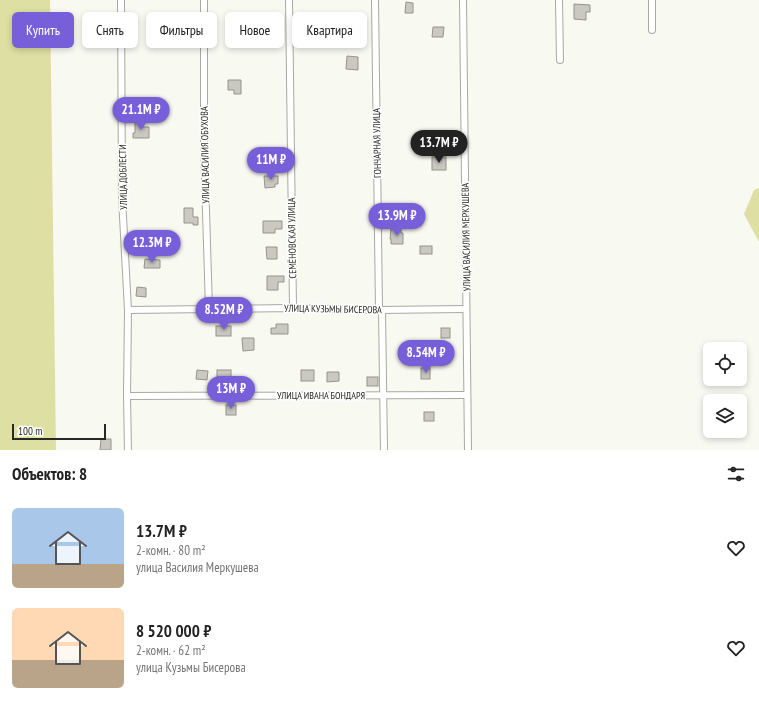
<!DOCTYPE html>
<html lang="ru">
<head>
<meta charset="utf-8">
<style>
  :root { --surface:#fff; --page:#f6f6f6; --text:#222; --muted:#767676; --accent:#785fda }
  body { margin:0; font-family:"PT Sans Narrow",sans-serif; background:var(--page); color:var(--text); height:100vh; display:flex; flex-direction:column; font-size:15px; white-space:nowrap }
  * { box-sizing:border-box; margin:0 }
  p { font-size:13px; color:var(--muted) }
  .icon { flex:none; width:22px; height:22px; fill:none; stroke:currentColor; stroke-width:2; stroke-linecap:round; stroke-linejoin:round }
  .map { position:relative; height:450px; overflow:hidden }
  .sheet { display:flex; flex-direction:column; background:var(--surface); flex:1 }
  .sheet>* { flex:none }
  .guide { position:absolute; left:12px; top:12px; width:400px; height:36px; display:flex; gap:8px }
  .tools { position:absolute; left:703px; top:342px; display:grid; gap:8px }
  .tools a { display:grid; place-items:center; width:44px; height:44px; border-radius:6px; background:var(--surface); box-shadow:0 2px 6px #0003; font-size:20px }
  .scale { position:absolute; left:12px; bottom:10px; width:94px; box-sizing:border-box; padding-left:4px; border:2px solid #282825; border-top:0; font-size:11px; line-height:14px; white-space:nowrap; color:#282825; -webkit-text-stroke:3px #fffffe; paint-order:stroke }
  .price { position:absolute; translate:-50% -34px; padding:0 9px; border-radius:14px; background:var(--accent); color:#fff; font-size:13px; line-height:26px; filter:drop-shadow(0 1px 2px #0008) }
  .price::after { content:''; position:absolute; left:50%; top:24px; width:12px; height:9px; margin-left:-6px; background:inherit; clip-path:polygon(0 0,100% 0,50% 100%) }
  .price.selected { background:#222; color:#fff }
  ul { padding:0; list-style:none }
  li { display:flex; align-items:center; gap:12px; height:100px; padding:0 12px }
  li span { display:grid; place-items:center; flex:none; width:112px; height:80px; border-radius:6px; color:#555 }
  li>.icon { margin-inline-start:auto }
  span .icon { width:48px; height:48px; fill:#fffc; stroke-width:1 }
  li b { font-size:17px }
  h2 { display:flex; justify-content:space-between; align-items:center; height:48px; padding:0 12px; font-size:17px }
  .tag { padding:0 14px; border-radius:6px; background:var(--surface); box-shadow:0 2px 6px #0003; font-size:14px; line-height:36px }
  .tag.selected { background:var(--accent); color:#fff }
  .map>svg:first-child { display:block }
</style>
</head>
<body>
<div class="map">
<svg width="759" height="450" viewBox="0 0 759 450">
  <rect width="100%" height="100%" fill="#f8f9f1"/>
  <g fill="#dedfa3">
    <path d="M0,0H50L56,450H0Z"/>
    <path d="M759,188V242L744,214L754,190Z"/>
  </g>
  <g fill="#c9c9c1" stroke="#94948d">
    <path d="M406,2L413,3V13H405Z"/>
    <path d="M574,4L590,5V12H586V20L574,19Z"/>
    <rect x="176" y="13" width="10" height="9"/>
    <path d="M433,27H444L443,37H432Z"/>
    <path d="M349,31L358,32L357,43L344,42L345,35L349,36Z"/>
    <path d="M347,56L358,57V70L346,69Z"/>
    <path d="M228,80H241V94H234V90H228Z"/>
    <path d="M135,122L143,123V127H149V138H133V133H135Z"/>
    <rect x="432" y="157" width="14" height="13"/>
    <path d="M264,176H278V184H275V187L265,188Z"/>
    <path d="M184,208H193V217H198V225H193V223H184Z"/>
    <path d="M263,221H282V229H275V233H263Z"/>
    <path d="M401,228V233H403V244H391V239H390L391,229Z"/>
    <rect x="420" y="246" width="12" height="8"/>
    <path d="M266,247H277V259H267Z"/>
    <path d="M145,259L160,260V268H144Z"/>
    <path d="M267,276H284V282H278V290H267Z"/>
    <path d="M137,287L146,288V297L136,296Z"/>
    <path d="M276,324H288V334H271V328H276Z"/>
    <rect x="216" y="326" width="15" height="10"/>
    <rect x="441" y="328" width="9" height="10"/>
    <path d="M242,338H254V350L243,351Z"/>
    <rect x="421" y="368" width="9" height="11"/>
    <path d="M197,370L208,371L207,380L196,379Z"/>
    <rect x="217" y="370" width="14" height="12"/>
    <rect x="301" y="370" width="13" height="11"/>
    <path d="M327,372H339V381L327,382Z"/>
    <rect x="367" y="377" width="11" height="9"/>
    <rect x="226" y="405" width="10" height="10"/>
    <rect x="424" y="412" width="10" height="9"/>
    <path d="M101,439H111V450H100Z"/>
  </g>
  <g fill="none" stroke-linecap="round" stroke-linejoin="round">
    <defs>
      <g id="minor">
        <path d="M121,0L122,198L128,310L127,396L128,450"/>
        <path d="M204,0V146L209,309"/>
        <path d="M289,0L293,308"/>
        <path d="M375,0L379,310"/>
        <path d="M463,0L468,450"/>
        <path d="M559,0L560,60"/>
        <path d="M652,0V30"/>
        <path d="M128,310L293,308L379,310L466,309"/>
        <path d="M382,310L384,450"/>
        <path d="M127,396L467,395"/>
      </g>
    </defs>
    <use href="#minor" stroke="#a8a9a1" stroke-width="8"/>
    <use href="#minor" stroke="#fff" stroke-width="6"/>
  </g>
  <g text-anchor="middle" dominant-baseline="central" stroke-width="3" stroke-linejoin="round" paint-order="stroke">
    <g font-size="10" fill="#282825" stroke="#fffffe">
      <text transform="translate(377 143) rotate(-91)">ГОНЧАРНАЯ УЛИЦА</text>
      <text transform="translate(205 155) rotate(-91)">УЛИЦА ВАСИЛИЯ ОБУХОВА</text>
      <text transform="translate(123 177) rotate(-91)">УЛИЦА ДОБЛЕСТИ</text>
      <text transform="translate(466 237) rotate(-91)">УЛИЦА ВАСИЛИЯ МЕРКУШЕВА</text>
      <text transform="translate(292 238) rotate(-91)">СЕМЁНОВСКАЯ УЛИЦА</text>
      <text transform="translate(333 309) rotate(1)">УЛИЦА КУЗЬМЫ БИСЕРОВА</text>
      <text x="321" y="395">УЛИЦА ИВАНА БОНДАРЯ</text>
    </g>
  </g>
</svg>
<div class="tools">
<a><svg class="icon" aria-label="locate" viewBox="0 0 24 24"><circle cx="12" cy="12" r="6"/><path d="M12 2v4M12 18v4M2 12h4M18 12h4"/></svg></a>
<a><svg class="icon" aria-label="layers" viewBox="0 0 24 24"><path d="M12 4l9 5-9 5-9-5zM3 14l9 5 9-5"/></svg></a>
</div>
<div class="scale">100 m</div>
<b class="price" style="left:141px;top:131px">21.1M ₽</b>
<b class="price selected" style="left:439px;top:164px">13.7M ₽</b>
<b class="price" style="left:271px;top:181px">11M ₽</b>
<b class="price" style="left:397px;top:237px">13.9M ₽</b>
<b class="price" style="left:152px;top:264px">12.3M ₽</b>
<b class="price" style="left:224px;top:331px">8.52M ₽</b>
<b class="price" style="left:426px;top:374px">8.54M ₽</b>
<b class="price" style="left:231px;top:410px">13M ₽</b>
<div class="guide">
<a class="tag selected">Купить</a>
<a class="tag">Снять</a>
<a class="tag">Фильтры</a>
<a class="tag">Новое</a>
<a class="tag">Квартира</a>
</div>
</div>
<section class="sheet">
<h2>Объектов: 8<svg class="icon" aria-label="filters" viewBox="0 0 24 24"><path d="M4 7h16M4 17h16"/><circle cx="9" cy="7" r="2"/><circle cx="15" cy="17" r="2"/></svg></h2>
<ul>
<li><span style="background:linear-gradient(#a9c7e8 70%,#b9a48a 0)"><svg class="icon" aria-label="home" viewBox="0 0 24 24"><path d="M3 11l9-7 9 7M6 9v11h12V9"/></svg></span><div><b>13.7M ₽</b><p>2-комн. · 80 m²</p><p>улица Василия Меркушева</p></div><svg class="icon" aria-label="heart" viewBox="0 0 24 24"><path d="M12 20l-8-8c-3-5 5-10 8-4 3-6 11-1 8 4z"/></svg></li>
<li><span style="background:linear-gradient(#ffd9b3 65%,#b9a48a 0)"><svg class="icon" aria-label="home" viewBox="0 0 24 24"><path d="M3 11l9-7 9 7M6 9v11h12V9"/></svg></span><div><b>8 520 000 ₽</b><p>2-комн. · 62 m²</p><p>улица Кузьмы Бисерова</p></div><svg class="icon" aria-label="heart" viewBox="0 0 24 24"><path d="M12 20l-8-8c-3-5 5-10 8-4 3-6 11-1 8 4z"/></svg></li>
</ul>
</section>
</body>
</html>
